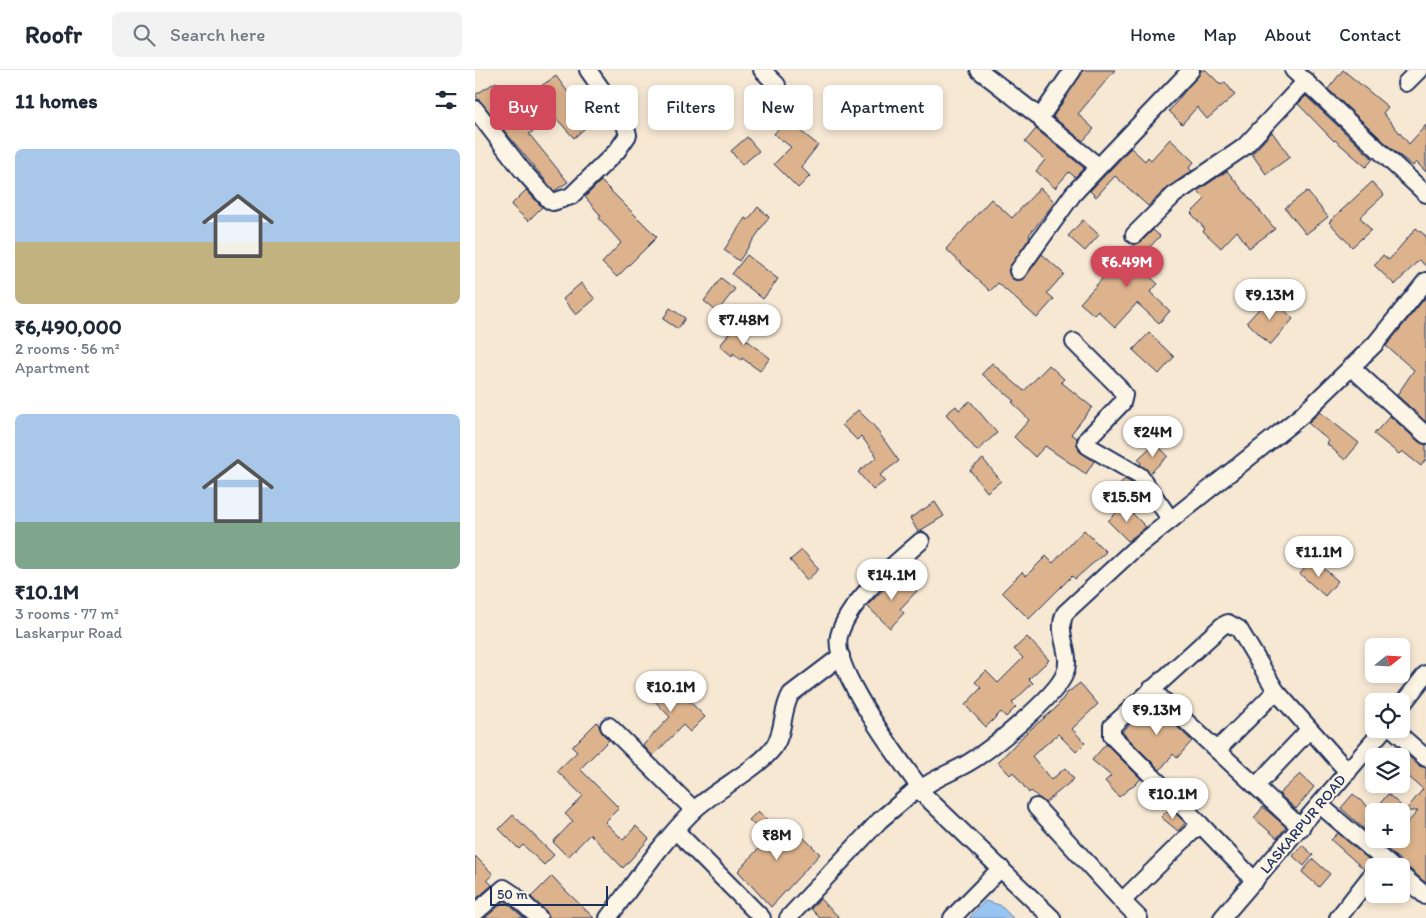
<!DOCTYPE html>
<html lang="en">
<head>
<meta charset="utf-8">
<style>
  :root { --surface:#fff; --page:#f2f2f3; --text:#1f2937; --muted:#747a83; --line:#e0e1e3; --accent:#d1495b }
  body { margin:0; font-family:Itim,sans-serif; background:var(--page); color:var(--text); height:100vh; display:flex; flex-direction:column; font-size:19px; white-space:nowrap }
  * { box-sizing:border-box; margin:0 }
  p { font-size:16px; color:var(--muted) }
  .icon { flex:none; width:28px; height:28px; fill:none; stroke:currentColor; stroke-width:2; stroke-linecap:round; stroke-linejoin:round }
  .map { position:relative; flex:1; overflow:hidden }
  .sheet { display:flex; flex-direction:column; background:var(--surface); width:475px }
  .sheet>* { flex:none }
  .hud { position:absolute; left:15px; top:15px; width:475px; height:45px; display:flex; gap:10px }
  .needle { width:32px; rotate:72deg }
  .controls { position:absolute; left:890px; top:568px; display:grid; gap:10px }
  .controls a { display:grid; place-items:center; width:45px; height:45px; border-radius:8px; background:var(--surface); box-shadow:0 2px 8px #0003; font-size:25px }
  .scale { position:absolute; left:15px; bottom:12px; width:118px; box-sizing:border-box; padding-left:5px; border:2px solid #1b2f5e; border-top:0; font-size:14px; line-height:18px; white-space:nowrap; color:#1b2f5e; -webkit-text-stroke:4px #fcf5e5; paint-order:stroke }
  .price { position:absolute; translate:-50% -42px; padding:0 11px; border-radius:18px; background:#fff; color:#222; font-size:16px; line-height:32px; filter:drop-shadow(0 1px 2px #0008) }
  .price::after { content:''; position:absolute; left:50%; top:30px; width:15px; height:11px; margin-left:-8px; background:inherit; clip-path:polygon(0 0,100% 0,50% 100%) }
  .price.active { background:var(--accent); color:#fff }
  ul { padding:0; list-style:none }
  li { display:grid; align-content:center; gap:10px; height:265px; padding:0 15px }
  li span { display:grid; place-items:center; height:155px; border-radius:8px; color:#555 }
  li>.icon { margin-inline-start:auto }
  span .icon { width:90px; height:90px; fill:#fffc; stroke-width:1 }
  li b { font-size:21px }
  h2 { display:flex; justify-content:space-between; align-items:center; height:60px; padding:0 15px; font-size:21px }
  .chip { padding:0 18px; border-radius:8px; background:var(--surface); box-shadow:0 2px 8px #0003; font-size:18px; line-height:45px }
  .chip.active { background:var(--accent); color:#fff }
  header { display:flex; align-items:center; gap:30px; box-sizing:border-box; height:70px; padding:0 25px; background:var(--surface); border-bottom:1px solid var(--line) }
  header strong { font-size:24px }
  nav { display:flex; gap:28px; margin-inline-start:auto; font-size:18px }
  .search { width:350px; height:45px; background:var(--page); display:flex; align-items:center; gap:12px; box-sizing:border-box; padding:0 18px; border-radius:8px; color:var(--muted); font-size:19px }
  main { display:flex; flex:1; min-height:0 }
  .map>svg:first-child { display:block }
</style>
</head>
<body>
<header>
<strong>Roofr</strong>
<div class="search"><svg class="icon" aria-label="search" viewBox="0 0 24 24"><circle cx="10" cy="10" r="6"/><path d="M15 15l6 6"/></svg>Search here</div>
<nav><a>Home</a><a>Map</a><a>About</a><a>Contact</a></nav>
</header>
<main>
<section class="sheet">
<h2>11 homes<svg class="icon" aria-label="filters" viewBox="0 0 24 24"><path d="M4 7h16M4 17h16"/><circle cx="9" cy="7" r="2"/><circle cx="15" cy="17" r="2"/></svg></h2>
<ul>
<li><span style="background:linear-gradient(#a9c7e8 60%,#c2b280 0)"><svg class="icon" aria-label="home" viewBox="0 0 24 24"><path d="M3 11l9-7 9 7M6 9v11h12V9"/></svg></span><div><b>₹6,490,000</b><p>2 rooms · 56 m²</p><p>Apartment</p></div></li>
<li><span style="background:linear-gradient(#a9c7e8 70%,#7fa58c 0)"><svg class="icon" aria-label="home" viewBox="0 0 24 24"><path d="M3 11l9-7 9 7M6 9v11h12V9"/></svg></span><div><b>₹10.1M</b><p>3 rooms · 77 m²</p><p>Laskarpur Road</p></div></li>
</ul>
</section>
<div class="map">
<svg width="951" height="848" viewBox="0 0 951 848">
  <rect width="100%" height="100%" fill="#f6e8d3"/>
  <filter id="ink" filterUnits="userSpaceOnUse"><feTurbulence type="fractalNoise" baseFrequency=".02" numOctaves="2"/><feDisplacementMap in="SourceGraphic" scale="10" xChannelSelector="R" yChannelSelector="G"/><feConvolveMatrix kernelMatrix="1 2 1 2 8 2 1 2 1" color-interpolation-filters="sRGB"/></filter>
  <g filter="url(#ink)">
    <path fill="#97c4f1" stroke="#6588b6" d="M510,831L525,835L538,848H494Z"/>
    <g fill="#dcb38d" stroke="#1b2f5e">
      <path d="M608,0H640L603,44L619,59L608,71L578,47Z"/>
      <path d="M727,0H731L746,15L750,12L760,25L732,49L722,37L707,54L694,41Z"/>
      <path d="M868,0L913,37L908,43L934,74L951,55V102L941,92L938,96L919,81L853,19Z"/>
      <path d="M81,6L95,25L99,22L119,50L99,68L80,47L54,64L93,112L79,121L0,25L21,12L39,41L66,22L63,18Z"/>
      <path d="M831,26L898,89L891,97L860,70L859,71L823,34Z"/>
      <path d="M315,44L328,54L324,60L343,75L326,97L335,106L323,118L299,94L316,77L299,64Z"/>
      <path d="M561,59L609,98L600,107L594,102L580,118L561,101L570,90L550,72Z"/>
      <path d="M797,62L815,87L791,104L777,84Z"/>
      <path d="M272,67L284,81L267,95L256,81Z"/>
      <path d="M695,69L719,92L714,98L717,101L693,117L673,136L640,106L621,127L615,121L656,78L670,91L673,87L676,90Z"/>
      <path d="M752,101L800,159L774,178L762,161L746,178L728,161L730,159L716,143L730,129L722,121Z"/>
      <path d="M126,111L182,167L142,207L127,193L146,173L124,148L126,146L110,127Z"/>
      <path d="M897,112L909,125L885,147L896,160L877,177L854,152Z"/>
      <path d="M565,118L580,132L554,165L555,167L533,201L538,209L548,210L567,184L589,204L572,223L579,229L562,248L523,213L515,221L471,179L516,129L537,148Z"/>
      <path d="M51,120L67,137L53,151L36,135Z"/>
      <path d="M832,121L853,147L831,164L810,138Z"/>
      <path d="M283,137L294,147L264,191L249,180L270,148L273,150Z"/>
      <path d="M608,150L624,165L610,181L593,166Z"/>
      <path d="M941,158L951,166V196L944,190L920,215L899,195L908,185L914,190Z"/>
      <path d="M678,160L685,166L662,191L665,195L664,197L683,214L675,222L695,241L684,253L662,233L640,257L623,241L619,245L605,233L658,175L666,172Z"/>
      <path d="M272,185L303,209L288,229L257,204Z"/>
      <path d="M246,208L260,219L242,242L229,231Z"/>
      <path d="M106,213L120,229L101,245L88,229Z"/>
      <path d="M796,226L818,249L795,275L772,252Z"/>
      <path d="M951,227V352L922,325L939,300L911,276Z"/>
      <path d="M195,238L210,248L203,259L188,249Z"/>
      <path d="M264,249L277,259L269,268L295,288L285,301L267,288L266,290L258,283L257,286L245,276Z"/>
      <path d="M674,263L699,287L684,304L658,280Z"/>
      <path d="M517,293L549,321L574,295L589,309L586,312L617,337L596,364L602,368L604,381L619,391L611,404L570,376L560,387L539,367L554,350L537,332L539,331L507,304Z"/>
      <path d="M495,331L522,363L502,381L471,344L481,336L484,340Z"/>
      <path d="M383,340L399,356L424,391L405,405L410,411L398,420L383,402L402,387L386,366L382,370L367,355Z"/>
      <path d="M845,342L884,373L870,390L852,374L854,371L833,353Z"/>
      <path d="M915,346L944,372L951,375V389L946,396L927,381L924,384L899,364Z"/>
      <path d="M680,373L693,386L675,403L665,394L666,393L663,389Z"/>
      <path d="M508,389L526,411L512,422L495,400Z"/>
      <path d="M650,409L658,414L668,427L658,436L640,418Z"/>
      <path d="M460,432L469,446L443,462L435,448Z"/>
      <path d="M649,435L671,457L653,471L633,451Z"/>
      <path d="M609,460L631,482L600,509L597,506L554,549L527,522L547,502L551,506L571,486L578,493Z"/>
      <path d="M327,480L344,499L332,510L315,490Z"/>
      <path d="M838,489L863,511L850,526L825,504Z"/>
      <path d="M424,504L442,521L425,539L429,543L415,558L392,536Z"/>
      <path d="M552,567L574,590L554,609L558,613L537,633L541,637L531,647L526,642L511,657L490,635L506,618L500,612L511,601L523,613L548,588L539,579Z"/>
      <path d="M187,603L230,647L215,662L208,655L178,686L168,675L195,647L170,621Z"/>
      <path d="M605,613L623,634L597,659L610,673L601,682L583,664L557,686L576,710L590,698L599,709L570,733L556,721L554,723L538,702L535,705L523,692L552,662L580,639L592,623Z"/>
      <path d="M677,633L717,671L702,688L698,684L685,700L647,662Z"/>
      <path d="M122,652L127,663L134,670L105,699L144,738L130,752L148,770L161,756L174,769L148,798L115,764L93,787L78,772L98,751L90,744L108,726L82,701L102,682L97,677Z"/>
      <path d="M631,674L666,709L644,727L630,711L636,706L617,690Z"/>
      <path d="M931,684L944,696L951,698V813L911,778L919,769H926V760L943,741H899L913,724L931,740L948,719L926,700V690Z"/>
      <path d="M825,704L839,717L821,739L804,724Z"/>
      <path d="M878,724L899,742V768L866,738Z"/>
      <path d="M788,737L811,757L802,768L779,748Z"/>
      <path d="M695,738L710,753L703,761L686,747Z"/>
      <path d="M283,741L312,769L321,760L345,784L296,837L263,801L293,768L274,750Z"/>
      <path d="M38,745L79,785L69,795L48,775L44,779L24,759Z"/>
      <path d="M863,763L897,792L889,799L856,770Z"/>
      <path d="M827,775L838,785L829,796L818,786Z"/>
      <path d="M0,786L18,804L12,810L17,815L0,830Z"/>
      <path d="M838,789L855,804L844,817L827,802Z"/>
      <path d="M77,806L90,820L119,848H74L71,841L56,827Z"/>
      <path d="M345,829L365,848H345L336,839Z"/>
      <path d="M30,831L49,848H10Z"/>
    </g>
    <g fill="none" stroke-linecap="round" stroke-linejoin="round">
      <defs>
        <g id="minor">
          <path d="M287,0L302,15"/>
          <path d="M504,0L566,48"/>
          <path d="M598,0L567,45V51L623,96"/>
          <path d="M818,0L951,124"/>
          <path d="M931,13L944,0"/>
          <path d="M0,39L47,100L74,130L78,132L96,126L142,81L153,65L149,51L113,0"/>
          <path d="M659,165L699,125L769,77L831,11"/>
          <path d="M543,201L598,124L716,0"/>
          <path d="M599,272L642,315L649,325L647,333L613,368L611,372L613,376L665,406L696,450"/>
          <path d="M876,297L951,365"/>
          <path d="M446,471C419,495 373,531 364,566C356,598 426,692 446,719"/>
          <path d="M676,619L826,758"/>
          <path d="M926,636L951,604"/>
          <path d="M134,656L219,740"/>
          <path d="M918,659L951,688"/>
          <path d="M742,680L801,621"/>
          <path d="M781,716L834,660"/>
          <path d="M845,735L916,796"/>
          <path d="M561,737L647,831L725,754L637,666V656L747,556L753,553L764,559L801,621L873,702"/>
          <path d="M725,754L780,811"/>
          <path d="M201,761L287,848"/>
          <path d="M926,805L951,826"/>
          <path d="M647,831L664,848"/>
          <path d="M0,843L29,818L38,824L64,848"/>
          <path d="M133,848C160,812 186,773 218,741C241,719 282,700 299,677C310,661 306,640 316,624L366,586"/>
          <path d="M313,848L405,750L444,717"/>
          <path d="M477,848L526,798"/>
          <path d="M577,848L447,723L446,719C459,708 478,702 493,693C515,680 582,626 590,603C598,583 580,564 590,543L657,481L827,345L900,274L951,211"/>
          <path d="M747,848L909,659"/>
          <path d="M863,848L899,802"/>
        </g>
      </defs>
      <use href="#minor" stroke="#1b2f5e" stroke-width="20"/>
      <use href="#minor" stroke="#fcf5e5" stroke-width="16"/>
    </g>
  </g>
  <g text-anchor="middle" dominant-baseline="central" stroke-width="4.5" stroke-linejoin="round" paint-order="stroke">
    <g font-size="15" fill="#1b2f5e" stroke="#fcf5e5">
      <text transform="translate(828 754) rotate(-50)">LASKARPUR ROAD</text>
    </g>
  </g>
</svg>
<div class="controls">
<a><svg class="needle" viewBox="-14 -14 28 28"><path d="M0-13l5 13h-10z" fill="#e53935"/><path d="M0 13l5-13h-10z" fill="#747a83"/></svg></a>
<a><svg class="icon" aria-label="locate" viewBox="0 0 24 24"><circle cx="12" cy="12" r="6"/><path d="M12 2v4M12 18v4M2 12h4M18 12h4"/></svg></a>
<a><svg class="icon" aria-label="layers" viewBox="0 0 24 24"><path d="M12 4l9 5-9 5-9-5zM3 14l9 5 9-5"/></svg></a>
<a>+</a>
<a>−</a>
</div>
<div class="scale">50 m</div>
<b class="price active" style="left:652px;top:218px">₹6.49M</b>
<b class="price" style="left:795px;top:251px">₹9.13M</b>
<b class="price" style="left:269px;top:276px">₹7.48M</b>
<b class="price" style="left:678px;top:388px">₹24M</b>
<b class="price" style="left:652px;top:453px">₹15.5M</b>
<b class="price" style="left:844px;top:508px">₹11.1M</b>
<b class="price" style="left:417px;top:531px">₹14.1M</b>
<b class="price" style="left:196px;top:643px">₹10.1M</b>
<b class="price" style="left:682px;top:666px">₹9.13M</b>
<b class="price" style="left:698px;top:750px">₹10.1M</b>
<b class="price" style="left:302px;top:791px">₹8M</b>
<div class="hud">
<a class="chip active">Buy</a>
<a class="chip">Rent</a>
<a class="chip">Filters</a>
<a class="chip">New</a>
<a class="chip">Apartment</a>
</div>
</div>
</main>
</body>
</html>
